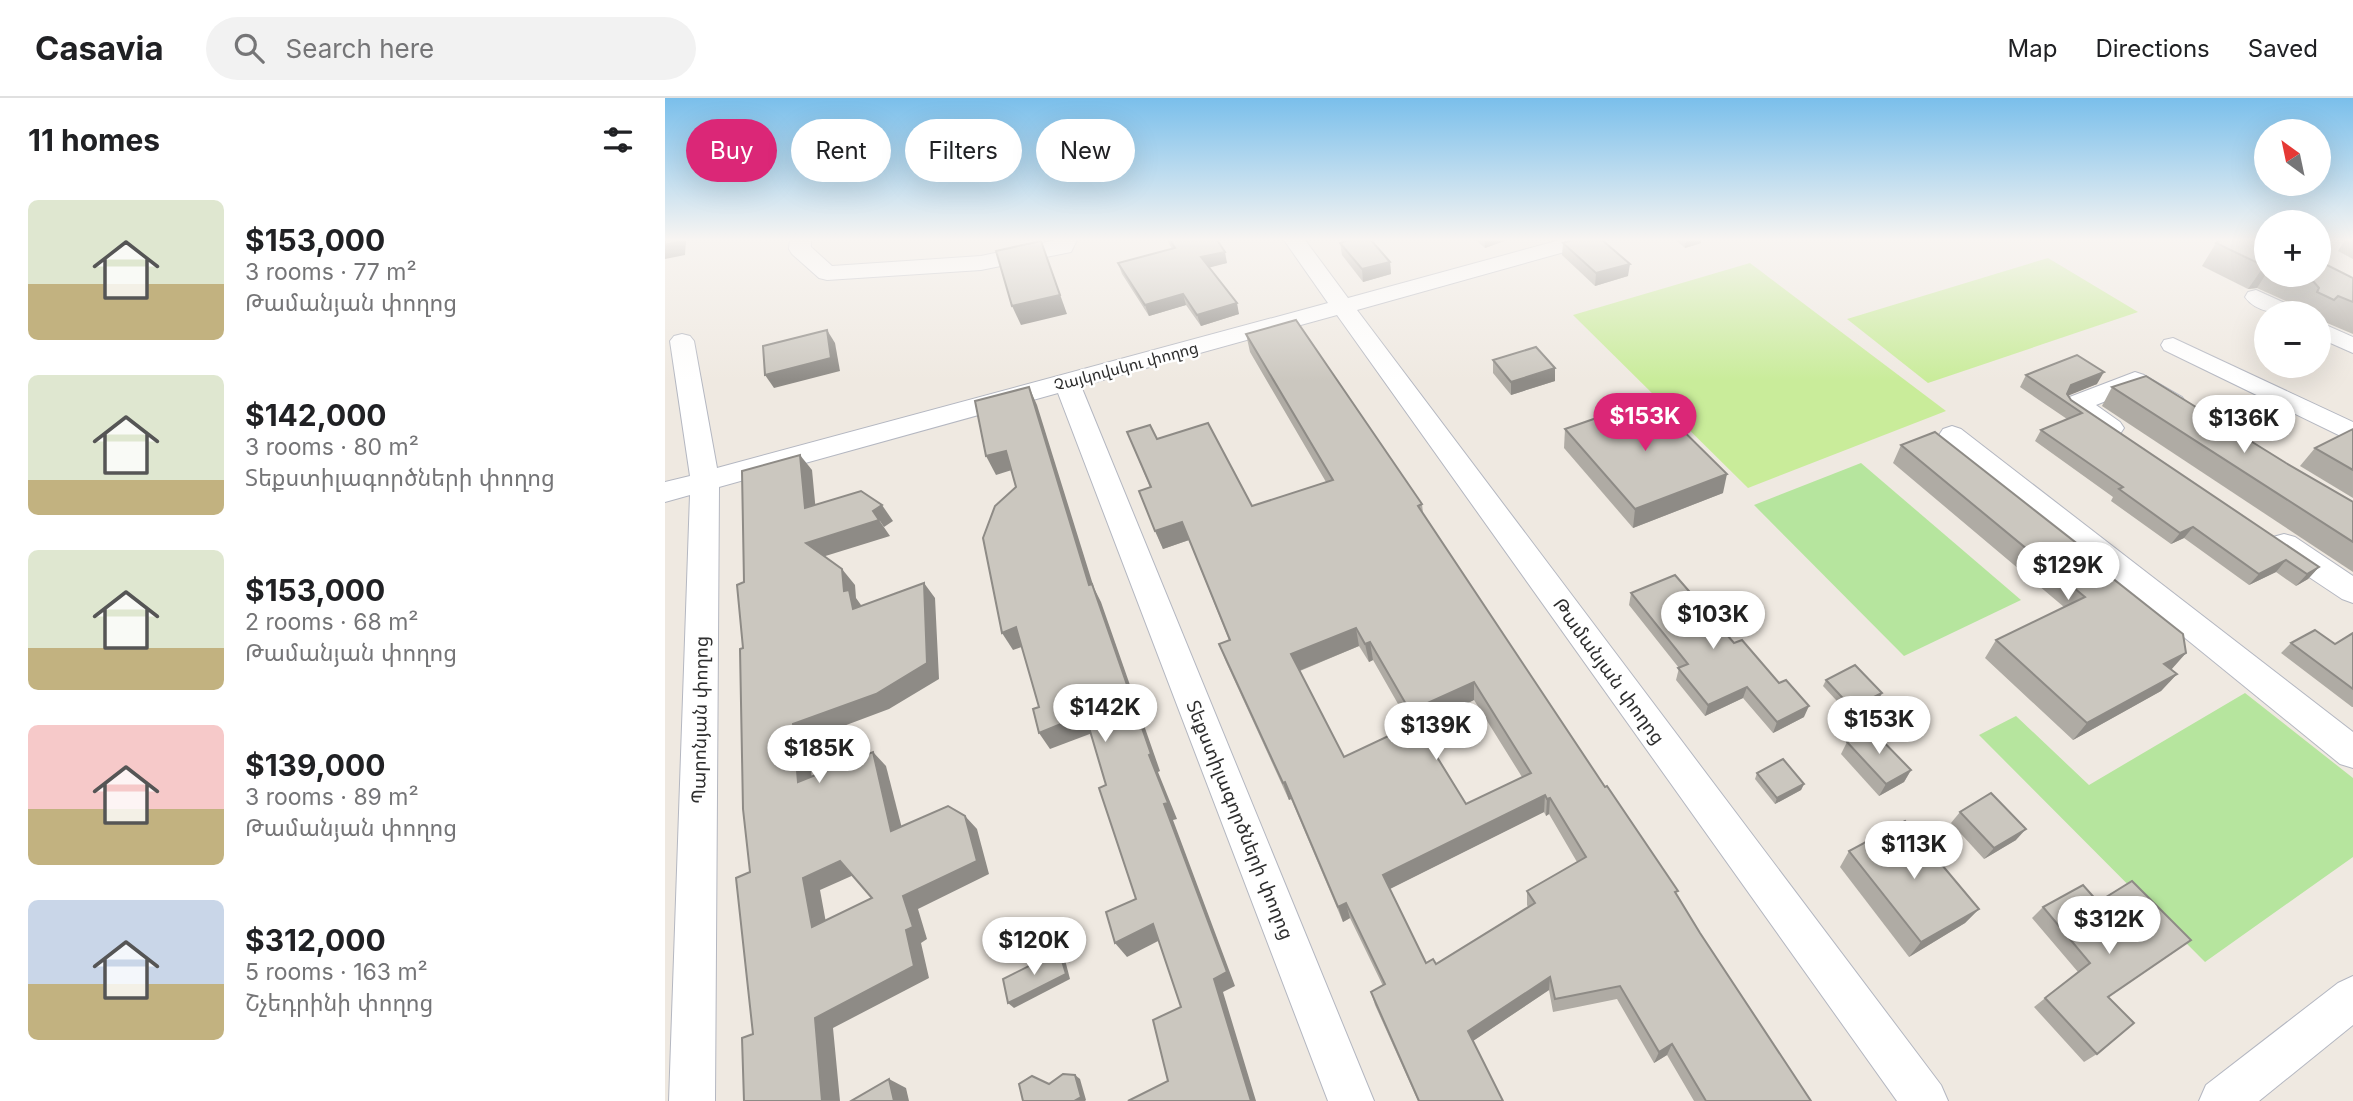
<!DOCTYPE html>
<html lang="en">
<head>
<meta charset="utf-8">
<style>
  :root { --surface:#fff; --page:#f2f2f2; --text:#202124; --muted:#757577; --line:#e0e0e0; --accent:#db2777 }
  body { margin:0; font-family:Inter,"Noto Sans Armenian",sans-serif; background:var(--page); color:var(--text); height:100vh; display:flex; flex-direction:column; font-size:26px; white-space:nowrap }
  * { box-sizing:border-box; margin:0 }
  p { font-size:23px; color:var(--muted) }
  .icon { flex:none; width:38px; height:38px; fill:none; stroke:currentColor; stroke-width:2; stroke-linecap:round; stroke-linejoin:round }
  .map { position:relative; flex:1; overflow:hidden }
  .details { display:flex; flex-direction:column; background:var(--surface); width:665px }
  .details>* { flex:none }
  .hud { position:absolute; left:21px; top:21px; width:665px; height:63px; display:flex; gap:14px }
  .needle { width:46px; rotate:327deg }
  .fabs { position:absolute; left:1589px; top:21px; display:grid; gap:14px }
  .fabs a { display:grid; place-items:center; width:77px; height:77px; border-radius:50%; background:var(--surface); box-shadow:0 7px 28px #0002; font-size:35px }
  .price { position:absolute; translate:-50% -60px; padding:0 16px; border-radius:24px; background:#fff; color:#222; font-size:23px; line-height:46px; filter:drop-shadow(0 2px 4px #0008) }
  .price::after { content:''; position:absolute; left:50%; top:42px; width:21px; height:16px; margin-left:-10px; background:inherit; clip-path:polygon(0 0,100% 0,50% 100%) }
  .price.active { background:var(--accent); color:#fff }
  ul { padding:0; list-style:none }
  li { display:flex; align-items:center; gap:21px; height:175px; padding:0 28px }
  li span { display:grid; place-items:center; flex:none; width:196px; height:140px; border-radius:10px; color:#555 }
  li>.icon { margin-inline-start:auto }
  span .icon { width:84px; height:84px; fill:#fffc; stroke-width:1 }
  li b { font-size:30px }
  h2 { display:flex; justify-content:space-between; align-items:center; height:84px; padding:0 28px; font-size:30px }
  .pill { padding:0 24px; border-radius:32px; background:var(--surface); box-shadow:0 7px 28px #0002; font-size:24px; line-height:63px }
  .pill.active { background:var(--accent); color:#fff }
  header { display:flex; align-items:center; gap:42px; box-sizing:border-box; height:98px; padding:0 35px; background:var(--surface); border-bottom:2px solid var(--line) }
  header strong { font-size:33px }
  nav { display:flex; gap:38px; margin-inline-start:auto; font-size:24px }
  .search { width:490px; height:63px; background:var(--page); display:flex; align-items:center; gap:18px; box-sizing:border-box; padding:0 24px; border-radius:38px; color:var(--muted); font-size:26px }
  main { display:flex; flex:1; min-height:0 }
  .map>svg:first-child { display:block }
</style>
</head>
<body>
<header>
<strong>Casavia</strong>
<div class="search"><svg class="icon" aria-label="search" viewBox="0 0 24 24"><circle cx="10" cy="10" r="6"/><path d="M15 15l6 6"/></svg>Search here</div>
<nav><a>Map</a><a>Directions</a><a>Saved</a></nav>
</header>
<main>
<section class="details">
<h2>11 homes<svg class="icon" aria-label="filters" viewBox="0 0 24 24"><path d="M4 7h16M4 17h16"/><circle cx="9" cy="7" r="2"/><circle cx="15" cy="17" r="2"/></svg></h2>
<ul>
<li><span style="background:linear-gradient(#dfe7d0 60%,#c2b280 0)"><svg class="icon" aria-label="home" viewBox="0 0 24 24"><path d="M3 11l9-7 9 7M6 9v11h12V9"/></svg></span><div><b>$153,000</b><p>3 rooms · 77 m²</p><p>Թամանյան փողոց</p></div></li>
<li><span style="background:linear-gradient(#dfe7d0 75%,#c2b280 0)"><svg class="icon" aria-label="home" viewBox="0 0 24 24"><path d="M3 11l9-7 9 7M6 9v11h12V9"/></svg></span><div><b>$142,000</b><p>3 rooms · 80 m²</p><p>Տեքստիլագործների փողոց</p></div></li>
<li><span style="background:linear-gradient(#dfe7d0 70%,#c2b280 0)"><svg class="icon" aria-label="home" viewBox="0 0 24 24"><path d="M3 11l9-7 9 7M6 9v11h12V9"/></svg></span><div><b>$153,000</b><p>2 rooms · 68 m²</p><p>Թամանյան փողոց</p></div></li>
<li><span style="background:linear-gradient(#f6c9c9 60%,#c2b280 0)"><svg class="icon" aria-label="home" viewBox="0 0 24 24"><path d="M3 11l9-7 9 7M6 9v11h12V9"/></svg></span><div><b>$139,000</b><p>3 rooms · 89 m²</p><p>Թամանյան փողոց</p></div></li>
<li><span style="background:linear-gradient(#c9d6e8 60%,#c2b280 0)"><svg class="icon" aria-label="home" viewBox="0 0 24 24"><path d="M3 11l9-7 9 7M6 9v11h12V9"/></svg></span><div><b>$312,000</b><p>5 rooms · 163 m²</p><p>Շչեդրինի փողոց</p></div></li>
</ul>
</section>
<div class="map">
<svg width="1688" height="1003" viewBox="0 0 1688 1003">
  <rect width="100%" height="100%" fill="#efe9e1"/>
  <g fill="#b6e59e">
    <path d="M1196,365L1356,502L1239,558L1089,407Z"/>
    <path d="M1580,595L1688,680V759L1540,864L1314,637L1351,618L1424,687Z"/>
  </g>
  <g fill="#c9ec9a">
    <path d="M1383,160L1473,214L1263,285L1182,221Z"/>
    <path d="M1085,165L1281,313L1083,390L908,217Z"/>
  </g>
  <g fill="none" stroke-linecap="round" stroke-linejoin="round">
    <defs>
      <g id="minor">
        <path d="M125,142H146V149L167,168L316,158L391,142H412L406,154L316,172L162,182L154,180L127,156L124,151Z"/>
        <path d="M619,142H640L683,200L895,142H931L928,146L692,212L1276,987L1283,1003H1232L672,217L416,288L709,1003H663L393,295L54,389L50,1003H4L25,397L0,404V384L25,378L5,243L9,238L17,236L25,238L29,243L52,370L663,205Z"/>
        <path d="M1591,192L1631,210L1635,215C1616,216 1592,216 1580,199L1583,194Z"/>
        <path d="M1654,224L1688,239V255L1654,240Z"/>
        <path d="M1508,240L1688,324V344L1499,252L1496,247L1499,242Z"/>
        <path d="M1470,274L1479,277L1517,299L1521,305L1517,311C1499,315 1484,301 1468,292L1431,307L1455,324L1459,330L1455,336C1435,341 1418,323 1402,312L1398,306L1402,300Z"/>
        <path d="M1287,328L1296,331L1688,634V670L1675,666L1278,343L1274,337L1278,331Z"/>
        <path d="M1619,436L1630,439L1688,478V505L1677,501L1608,455L1604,447L1608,439Z"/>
        <path d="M1688,878V927L1594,1003H1534L1541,987L1673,885Z"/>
      </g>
    </defs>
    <use href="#minor" stroke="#b4b7c1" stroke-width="2"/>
    <use href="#minor" fill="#fff" fill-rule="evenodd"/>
  </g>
  <g fill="#afaba4" fill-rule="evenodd">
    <path d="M502,142H552L562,165L544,169L574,216L536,228L521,207L484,218L457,176L453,165L507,151Z"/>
    <path d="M811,142H842L820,150Z"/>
    <path d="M1011,142H1036V145L1020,150Z"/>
    <path d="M1601,142V177H1654L1688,180V236L1655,222L1654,223V215H1636L1637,213L1632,208L1592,190L1583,191L1537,168L1551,145Z"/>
    <path d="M1680,142H1688V161L1673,153Z"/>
    <path d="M675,145L725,164L726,176L698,184L677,157Z"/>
    <path d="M898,145L963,178L930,188L897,157Z"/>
    <path d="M581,236L757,406L758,415L1012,797L1035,835L1146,1003H1029L1002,957L989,965L952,901L888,914L884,892L808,943L838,1003H753L710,907L706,894L718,888L685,820L678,824L626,701L624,702L561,564L554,546L564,542L524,442L498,451L474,393L485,389L462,334L492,341L587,408L661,384L585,254ZM694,548L704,564L708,562L745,627L679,659L635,573ZM809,602L857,679L801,706L753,628ZM879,714L881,718L884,716L912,764L862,793V807L863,809L771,866L761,865L724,791Z"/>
    <path d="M828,262L890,283L846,297L828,275Z"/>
    <path d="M1361,277L1432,286L1403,297L1406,302L1654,469L1643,481L1631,488L1611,474L1584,487L1519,440L1506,446L1446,403L1448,399L1370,343L1376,332L1402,321L1355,289Z"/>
    <path d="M1447,289L1621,365L1688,404V474L1437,308Z"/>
    <path d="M900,331L1058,395L968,430L899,350Z"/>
    <path d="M1688,331V400L1635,368L1650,350Z"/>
    <path d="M1236,347L1430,467L1521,555L1506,571L1512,576L1496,593L1408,642L1320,560L1331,542L1399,509L1228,365Z"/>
    <path d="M966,495L1069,545L1139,619L1108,635L1078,600L1040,618L1011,582L1014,570L964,507Z"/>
    <path d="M1688,535V609H1687L1616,555L1626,545L1670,546Z"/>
    <path d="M1161,582L1214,601L1184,616L1158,588Z"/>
    <path d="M1182,644L1246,672L1239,684L1214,698L1176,656Z"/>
    <path d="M1092,675L1139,686L1136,692L1110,706L1090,681Z"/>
    <path d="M1295,714L1351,742L1319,761L1286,725Z"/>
    <path d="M1184,753L1314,811L1300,825L1244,859L1175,769Z"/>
    <path d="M1433,804L1443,899L1432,956L1419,964L1369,909L1413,874L1367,820L1378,809Z"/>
  </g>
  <g fill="#8e8b86">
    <path d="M12,142H21L20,157L0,161V147Z"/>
    <path d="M820,142H842L820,150Z"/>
    <path d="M1021,142H1036V145L1020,150Z"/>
    <path d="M376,143L402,216L356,227L347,208Z"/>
    <path d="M560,154L562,165L539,171L536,159Z"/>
    <path d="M725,164L726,176L698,184L697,171Z"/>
    <path d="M965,166L963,178L930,188L931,175Z"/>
    <path d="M1601,167V176L1592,190L1583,191L1599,168Z"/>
    <path d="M518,196L521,207L484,218L480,207Z"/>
    <path d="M572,205L574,216L536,228L532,217Z"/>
    <path d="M162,232L170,245L175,273L109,290L100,277Z"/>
    <path d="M890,270V283L846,297V284Z"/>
    <path d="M1439,274L1432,286L1400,299L1406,287Z"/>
    <path d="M364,289L372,307L429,490L436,504L495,673L493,674L512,721L508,722L570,888L558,894L591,1003H586L549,881L499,706L484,657L424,487Z"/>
    <path d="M341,353L350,371L331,377L321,358Z"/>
    <path d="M135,357L147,372L152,425L140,410Z"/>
    <path d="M1062,376L1058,395L968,430L970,411Z"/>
    <path d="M217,407L228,423L219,429L208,413Z"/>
    <path d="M214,422L225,438L154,460L141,445Z"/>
    <path d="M517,424L524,442L498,451L490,433Z"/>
    <path d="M1528,429L1519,440L1506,446L1515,435Z"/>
    <path d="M1621,462L1611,474L1584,487L1594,476Z"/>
    <path d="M1654,469L1643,481L1631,488L1642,476Z"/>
    <path d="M177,471L190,487L191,500L196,507L200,527L188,511L179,493Z"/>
    <path d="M259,485L270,500L274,581L224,611L144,641L148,698L133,684L128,626Z"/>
    <path d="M351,529L362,547L348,552L337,535Z"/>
    <path d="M691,530L694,548L631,574L626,556Z"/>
    <path d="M705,544L708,562L704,564L700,546Z"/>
    <path d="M1521,555L1506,572L1499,566Z"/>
    <path d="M1512,576L1496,593L1408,642L1422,625Z"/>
    <path d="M809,584V602L747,631L745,613Z"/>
    <path d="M1082,589L1078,600L1040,618L1043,607Z"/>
    <path d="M1217,595L1214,601L1184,616L1187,610Z"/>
    <path d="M1144,608L1139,619L1108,635L1112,624Z"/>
    <path d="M420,616L430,634L385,651L374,635Z"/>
    <path d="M208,654L221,668L241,746L226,733Z"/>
    <path d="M1246,672L1239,684L1214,698L1221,686Z"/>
    <path d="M620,684L626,701L624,702L618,685Z"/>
    <path d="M1139,686L1136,692L1110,706L1112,700Z"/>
    <path d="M880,697L879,714L721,793L718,777Z"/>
    <path d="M885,700L884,716L881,718L882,701Z"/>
    <path d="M300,718L312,731L324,776L253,811L262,841L256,845L264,880L168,930L175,1003H157L150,920L241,832L238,798Z"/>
    <path d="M1361,731L1351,742L1319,761L1329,750Z"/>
    <path d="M175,763L191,776L155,792L164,841L147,829L138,780Z"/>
    <path d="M681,805L685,820L678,824L673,809Z"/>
    <path d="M1314,811L1300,825L1244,859L1256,844Z"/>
    <path d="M488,826L499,840L462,859L450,845Z"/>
    <path d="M394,853L399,858L405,881L349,910L343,905Z"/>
    <path d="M885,879L884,892L805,945L803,933Z"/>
    <path d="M1007,946L1002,957L989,965L994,954Z"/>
    <path d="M410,977L415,981L421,1002L420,1003H409Z"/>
    <path d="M224,981L241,990L244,1003H229Z"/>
  </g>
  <g fill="#cbc7bf" stroke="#8e8b86" stroke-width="2" fill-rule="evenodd">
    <path d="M0,142H12V144L0,147Z"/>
    <path d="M505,142H552L560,154L536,159L572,205L532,217L518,196L480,207L453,165L510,150Z"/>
    <path d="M684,142H706L725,164L697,171L675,145Z"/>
    <path d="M907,142H937L965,166L931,175L898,145Z"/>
    <path d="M1556,142H1601V167L1599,168L1551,145Z"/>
    <path d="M376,143L395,197L347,208L331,153Z"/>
    <path d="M1654,163L1688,180V204L1673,198L1669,202L1652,194L1654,190L1649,184L1632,177H1654Z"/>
    <path d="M631,222L757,406L753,408L940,689L942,688L1013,793L1010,794L1035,835L1146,1003H1041L1007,946L994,954L955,888L890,901L885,879L803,933L838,1003H754L706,894L720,886L681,805L673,809L620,684L618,685L554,546L565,542L517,424L490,433L474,393L486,389L462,334L485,327L492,341L543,325L587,408L668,382L581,236ZM691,530L700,546L705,544L745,613L809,584L866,675L801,706L751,625L679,659L626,556ZM880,697L882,701L885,700L921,759L862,793L870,805L771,866L768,861L761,865L718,777Z"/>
    <path d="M162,232L166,260L100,277L98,248Z"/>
    <path d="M871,249L890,270L846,284L828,262Z"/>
    <path d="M1412,257L1439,274L1406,287L1402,296L1406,302L1654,469L1642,476L1621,462L1594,476L1528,429L1515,435L1454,391L1458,389L1376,332L1417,315L1361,277Z"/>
    <path d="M1481,278L1621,365L1688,404V444L1447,289Z"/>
    <path d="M364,289L424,487L427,486L486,656L484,657L503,705L499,706L562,874L549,881L586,1003H463L503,983L488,922L516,909L488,826L450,845L441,814L471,801L434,690L441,687L420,616L374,635L368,611L374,609L351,529L337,535L318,440L330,408L351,389L341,353L321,358L310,303Z"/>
    <path d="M986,301L1062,376L970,411L900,331Z"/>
    <path d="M1688,331V372L1650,350Z"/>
    <path d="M1270,334L1433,462L1427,464L1518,536L1521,555L1499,566L1512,576L1422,625L1331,542L1420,499L1236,347Z"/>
    <path d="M135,357L140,410L196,393L217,407L208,413L214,422L141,445L177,471L179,493L184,492L188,511L259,485L262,565L211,596L128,626L133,684L208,654L226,733L283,708L300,718L312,763L238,798L248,829L241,832L249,868L150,920L157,1003H79L77,940L88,936L71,780L85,774L78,711L75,551L78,550L72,487L79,484L77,373ZM175,763L207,800L147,829L138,780Z"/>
    <path d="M1010,477L1069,545L1077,542L1114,585L1121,582L1144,608L1112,624L1082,589L1043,607L1013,570L1023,566L966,495Z"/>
    <path d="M1650,532L1670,546L1688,535V591L1626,545Z"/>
    <path d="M1190,567L1217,595L1187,610L1161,582Z"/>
    <path d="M1206,631L1246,672L1221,686L1182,644Z"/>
    <path d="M1118,661L1139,686L1112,700L1092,675Z"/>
    <path d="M1326,695L1361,731L1329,750L1295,714Z"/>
    <path d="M1240,723L1314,811L1256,844L1184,753Z"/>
    <path d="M1467,783L1526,842L1443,899L1469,925L1432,956L1380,900L1425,865L1378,809L1418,787L1433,804Z"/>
    <path d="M394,853L401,876L343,905L338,881Z"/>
    <path d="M398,976L410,977L416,999L409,1003H358L354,986L367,978L384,986Z"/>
    <path d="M224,981L229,1003H186Z"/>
  </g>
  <linearGradient id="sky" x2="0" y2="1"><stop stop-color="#7abfeb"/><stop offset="0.5" stop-color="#f8f5f2"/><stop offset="1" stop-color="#f8f5f2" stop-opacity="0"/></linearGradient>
  <rect width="1688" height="283" fill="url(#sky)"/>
  <g text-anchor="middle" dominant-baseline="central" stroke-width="5" stroke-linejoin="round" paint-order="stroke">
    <g font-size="16" fill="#2e2e2e" stroke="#fff">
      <text transform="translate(461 268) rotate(-15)">Չայկովսկու փողոց</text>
    </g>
    <g font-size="19" fill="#2e2e2e" stroke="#fff">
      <text transform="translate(944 573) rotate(54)">Թամանյան փողոց</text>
      <text transform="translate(35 622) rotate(-89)">Պարոնյան փողոց</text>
      <text transform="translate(575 722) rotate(68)">Տեքստիլագործների փողոց</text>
    </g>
  </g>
</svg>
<div class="fabs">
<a><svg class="needle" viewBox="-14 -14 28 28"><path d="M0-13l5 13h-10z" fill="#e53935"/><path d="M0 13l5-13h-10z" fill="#757577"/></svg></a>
<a>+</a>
<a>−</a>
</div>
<b class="price active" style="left:980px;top:355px">$153K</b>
<b class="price" style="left:1579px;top:357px">$136K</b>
<b class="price" style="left:1403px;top:504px">$129K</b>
<b class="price" style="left:1048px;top:553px">$103K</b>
<b class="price" style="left:440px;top:646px">$142K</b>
<b class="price" style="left:1214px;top:658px">$153K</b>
<b class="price" style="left:771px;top:664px">$139K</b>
<b class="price" style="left:154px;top:687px">$185K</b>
<b class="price" style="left:1249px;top:783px">$113K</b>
<b class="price" style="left:1444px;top:858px">$312K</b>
<b class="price" style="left:369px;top:879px">$120K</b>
<div class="hud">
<a class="pill active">Buy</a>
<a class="pill">Rent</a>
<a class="pill">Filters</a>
<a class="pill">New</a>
</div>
</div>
</main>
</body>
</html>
